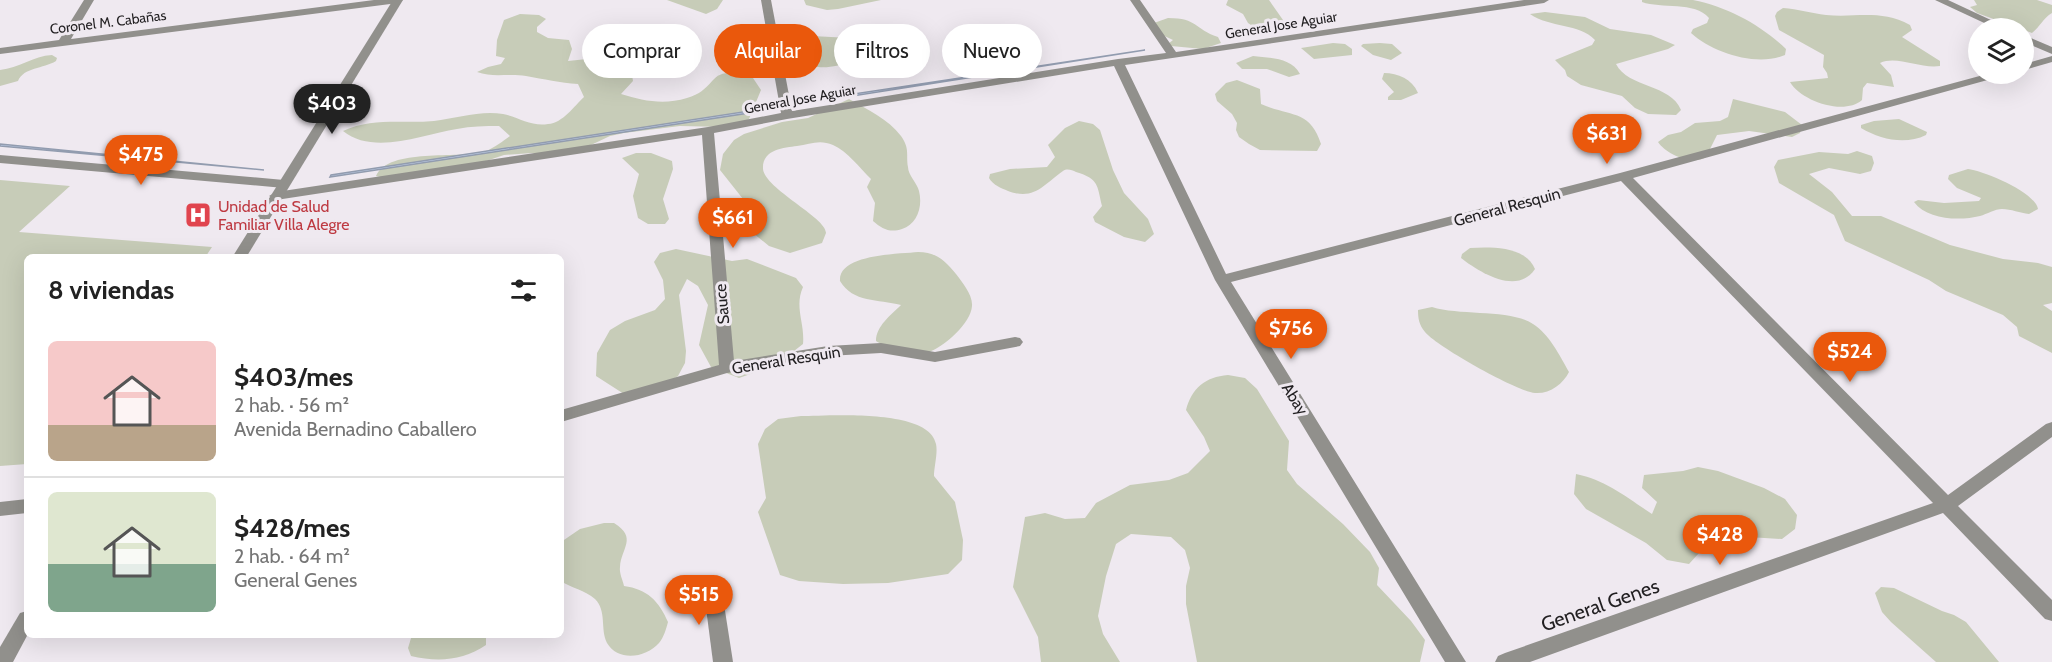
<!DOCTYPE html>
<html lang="es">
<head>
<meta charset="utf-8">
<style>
  :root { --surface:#fff; --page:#f6f6f6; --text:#222; --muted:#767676; --line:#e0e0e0; --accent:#ea580c }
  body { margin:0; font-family:Cabin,sans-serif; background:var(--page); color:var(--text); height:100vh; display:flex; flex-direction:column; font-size:22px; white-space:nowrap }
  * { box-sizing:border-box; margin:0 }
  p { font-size:20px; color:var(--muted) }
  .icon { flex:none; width:33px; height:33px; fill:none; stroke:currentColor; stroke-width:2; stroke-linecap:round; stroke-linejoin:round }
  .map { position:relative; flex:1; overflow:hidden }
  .panel { position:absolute; left:24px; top:254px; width:540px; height:384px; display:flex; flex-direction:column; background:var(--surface); border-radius:9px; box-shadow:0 6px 24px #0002 }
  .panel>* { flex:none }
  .guide { position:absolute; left:582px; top:24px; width:570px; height:54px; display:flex; gap:12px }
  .buttons { position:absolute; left:1968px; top:18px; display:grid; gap:12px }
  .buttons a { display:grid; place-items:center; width:66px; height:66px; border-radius:50%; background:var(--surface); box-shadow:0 6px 24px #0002; font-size:30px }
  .price { position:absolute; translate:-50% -51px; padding:0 14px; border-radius:21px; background:var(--accent); color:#fff; font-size:20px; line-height:39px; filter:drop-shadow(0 2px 3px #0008) }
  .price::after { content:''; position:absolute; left:50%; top:36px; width:18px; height:14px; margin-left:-9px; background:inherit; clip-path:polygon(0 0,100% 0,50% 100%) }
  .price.active { background:#222; color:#fff }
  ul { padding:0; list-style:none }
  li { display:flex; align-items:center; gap:18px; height:150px; padding:0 24px }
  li+li { border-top:2px solid var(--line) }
  li span { display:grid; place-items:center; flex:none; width:168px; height:120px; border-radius:9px; color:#555 }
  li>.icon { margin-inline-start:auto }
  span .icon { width:72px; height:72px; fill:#fffc; stroke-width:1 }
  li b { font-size:26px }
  h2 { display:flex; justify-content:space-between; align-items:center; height:72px; padding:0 24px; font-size:26px }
  .chip { padding:0 21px; border-radius:27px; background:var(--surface); box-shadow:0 6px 24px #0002; font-size:21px; line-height:54px }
  .chip.active { background:var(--accent); color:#fff }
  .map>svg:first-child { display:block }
</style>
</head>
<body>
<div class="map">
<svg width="2052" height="662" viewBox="0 0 2052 662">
  <rect width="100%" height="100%" fill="#efe9f0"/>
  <g fill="#c7ccb8">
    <path d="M667,0H723L717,9L706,14Z"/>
    <path d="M804,0H881L838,9L827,10L806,5Z"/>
    <path d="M1228,0H1269L1283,20L1280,28L1269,30L1254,27L1248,23L1243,14L1226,5Z"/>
    <path d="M1642,0C1658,0 1677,0 1693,0C1728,7 1761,25 1786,49L1785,55C1757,67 1713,53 1691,33L1693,29L1707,23L1709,18C1695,1 1661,9 1642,2Z"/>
    <path d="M1974,0H2037L2052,5V13C2043,18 2040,27 2032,33L1977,13L1970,7L1977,5Z"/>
    <path d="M1783,8C1798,9 1811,13 1826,15C1856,18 1880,9 1910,25L1912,30L1902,37L1940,61V66C1920,69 1897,55 1880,63L1891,75L1894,87L1867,83L1863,88L1862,100C1844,116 1801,101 1790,82L1828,78L1827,73L1823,67L1824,55L1779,30L1775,16L1777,12Z"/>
    <path d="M1545,12L1585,17L1610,29L1651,35L1675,45L1668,49L1616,64C1628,88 1671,84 1681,110L1676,115L1648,114L1635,108L1622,96L1581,85L1567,76L1565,70L1555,60L1592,45L1595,40C1579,23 1550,28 1530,14Z"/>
    <path d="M520,14L539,15L546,19L537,27V32L548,38L569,40L572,49L568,61L606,57L632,75L633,81L621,94C643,101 664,105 687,98C721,88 705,62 753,78L761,90L749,119L739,125L725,127L680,126L624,133L610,136L572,154L558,156L532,153L504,155L474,165L399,181L376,176C389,147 458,160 486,151C494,148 503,141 510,136L499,126C485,126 471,126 457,129C424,134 374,156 343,131C373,117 403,124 434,121C456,118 482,110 503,114C518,117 532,127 548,124C563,123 574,106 584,97L578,84C560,83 544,79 526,76C509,73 493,78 477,72L488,67L501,64L505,58L496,56L497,40L504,20Z"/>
    <path d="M1168,18C1198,18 1194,29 1218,37L1221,43L1203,49L1171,46L1168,44L1173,40L1158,33L1154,23Z"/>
    <path d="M812,36L869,39L906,37L915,41V47C903,52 891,50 879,54C863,58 820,76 807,62C802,57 803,46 802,40Z"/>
    <path d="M1333,43L1345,44L1352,49V55L1314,59L1301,48Z"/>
    <path d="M1380,43L1392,44L1402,53L1391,60L1373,55L1361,46L1363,44Z"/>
    <path d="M52,55L57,58L56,61C43,69 24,67 18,81L0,86V70C19,68 33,56 52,55Z"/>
    <path d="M1253,56C1269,58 1291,57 1300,74L1289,77L1267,69H1242L1236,63Z"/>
    <path d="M1384,73C1398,73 1412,79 1418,93L1401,100H1388V97L1394,92L1382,79Z"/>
    <path d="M1237,80L1260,89L1261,104C1289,117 1310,109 1321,144L1317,151L1260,150L1249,144L1239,137L1236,130L1237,123L1232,114L1217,101L1215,94L1226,83Z"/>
    <path d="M849,99C868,110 888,119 901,136C910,149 906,154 908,167C908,175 917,183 919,191C923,207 917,224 902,229C890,233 882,229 873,221L875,203L867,187L871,179C860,168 847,151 833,145C820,139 810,144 797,146C784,148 762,149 763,169C765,189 827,218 826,233L822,243L790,253L769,246L753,233L743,199L720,170L723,154L734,140L744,134L782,122L808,118Z"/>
    <path d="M1733,99L1785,112L1802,125L1800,133L1792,137L1749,131L1717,135L1706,157C1692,166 1666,154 1658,142L1668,135L1681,132L1695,123L1720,121L1728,117Z"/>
    <path d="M1899,119L1927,132L1926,135C1906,145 1881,140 1861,128V125L1874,121Z"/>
    <path d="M1079,121L1093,124L1100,130L1113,170L1124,193L1148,219L1154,234L1145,242L1124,237L1095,222L1093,217L1102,206C1097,185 1099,179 1076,172C1072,170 1067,168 1063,171C1044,184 1035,201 1008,191C1001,188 993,185 989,178L990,174L1010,169L1047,167L1055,157L1048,145L1065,128Z"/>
    <path d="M1857,151L1872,156L1874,163L1871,171L1860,174L1829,168L1809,174L1832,192L1852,216H1881L1950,245L2003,259L2038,263L2052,267V303L2043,305L2052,311V353L2019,336L2017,327L2003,315L1946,291L1929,280L1845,241L1834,215L1779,183L1774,167L1778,160L1819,152L1848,154Z"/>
    <path d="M636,153H651L672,161L673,169L663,199L669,219L665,224H648L638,218L633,196L639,174L622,158Z"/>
    <path d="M1968,169C1984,171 2035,192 2038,209L2029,214C2020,213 2011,209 2002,209C1995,209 1987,214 1980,216C1960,221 1927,220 1914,202L1918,200L1944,203L1979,201L1981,198L1957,188L1948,179L1949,175Z"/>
    <path d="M0,180L70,186L19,232L212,247L206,256H27V464L0,466Z"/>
    <path d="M1470,248C1492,247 1525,246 1535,269C1517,296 1479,272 1461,258L1462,254Z"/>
    <path d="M676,249L732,261L747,259L796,278L803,287C794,307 805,323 803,344L776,365L739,378L711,367L699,345L708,305L698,286L687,279L679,295L686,351L685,363L678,376L654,392L624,394L596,376L597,353L610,330L625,321L655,310L665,299L663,280L654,262L660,253Z"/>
    <path d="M918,252C935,252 945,260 956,274C962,282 973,295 972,306C971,323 944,347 929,352C919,355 884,347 876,341C876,326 891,315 901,305C878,299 853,303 840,281C838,254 899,254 918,252Z"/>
    <path d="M1432,307C1461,316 1511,309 1533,324C1549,334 1560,356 1569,372C1563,384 1550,394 1535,393C1516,391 1436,346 1425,332C1419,325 1418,318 1418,310Z"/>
    <path d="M1228,375L1245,378L1257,389L1289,441L1287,470L1297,484L1343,524L1370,552L1379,568L1377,585L1411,621L1425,640L1420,662H1197L1186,604V586L1190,568L1185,550L1171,537L1131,534L1116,544L1106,576L1098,616L1103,634L1120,662H1041L1038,637L1013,587L1025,517L1045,513L1065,519L1085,518L1096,503L1130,485L1169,480L1188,473L1210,451L1204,437L1186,410C1192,388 1205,377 1228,375Z"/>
    <path d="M801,416C829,416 929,408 936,444C938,453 934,467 934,476L955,502L963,540L962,560L948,574L888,583L843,584L799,581L780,575L758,512L766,498L758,444L765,429L778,419Z"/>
    <path d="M1698,467L1718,471L1764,488L1785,499L1797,515L1795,529L1782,539L1701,534L1699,553L1689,564L1667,560L1646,543L1586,509L1574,494L1576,474C1606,480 1626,497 1652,514L1657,502L1642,488L1644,475L1683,471Z"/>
    <path d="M604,523H614C638,538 621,548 620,567C619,573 623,581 624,586C647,589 659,601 668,622C666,629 664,637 659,643C646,658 618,662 607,643C600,629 607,611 595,599C585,590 571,588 561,581V542L580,529Z"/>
    <path d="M1881,587L1894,588L1942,611L1954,615L1966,622L1999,662H1936L1891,622L1882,612L1875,593Z"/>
    <path d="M412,635H486V645C463,661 437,662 411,656L408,648Z"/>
  </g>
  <g fill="#c2d1ec" stroke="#929caf" stroke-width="1.5">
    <path d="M1145,50L808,103L807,101Z"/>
    <path d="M762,109V111L330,177L331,175Z"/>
    <path d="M0,144L264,170L0,146Z"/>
  </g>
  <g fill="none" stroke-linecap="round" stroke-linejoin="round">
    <g fill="#91908c" fill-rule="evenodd">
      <path d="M84,0H94L71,39L374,0H403L398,3L0,54V48L59,40Z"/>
      <path d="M761,0H771L792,111L1118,59L1166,53L1130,0H1140L1176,52L1524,0H1549L1544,3L1125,65L1226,274L1620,173L1987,74H2003L2002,76L1633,178L1948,495L2046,424L2052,422V437L1958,506L2052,600V621L2045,619L1943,513L1530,662H1495L1498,656L1505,653L1933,503L1621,181L1231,282L1466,662H1445L1215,280L1114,66L787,119L714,133L734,361L828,346L881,343L935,352L1015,337L1020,338L1023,342L1020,346L935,362L881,353L828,356L727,373L561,422V410L719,365L702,135L276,200L269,196L276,192L708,127L781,113Z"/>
      <path d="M1935,0H1948L2008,28H1995Z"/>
      <path d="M2024,35L2052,47V54L2024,42Z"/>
      <path d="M2052,56V62L2024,70V64Z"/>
      <path d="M0,155L284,180L290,184L284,188L0,163Z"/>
      <path d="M27,499V513L0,516V502Z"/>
      <path d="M712,577L719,579L721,585L733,662H713L703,585L705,579Z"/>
    </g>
    <g fill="#91908c" fill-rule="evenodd">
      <path d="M393,0H403L247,256H233Z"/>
      <path d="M27,611L28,634L13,662H0V647L20,613Z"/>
    </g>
  </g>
  <defs>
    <symbol id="hospital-square" viewBox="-11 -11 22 22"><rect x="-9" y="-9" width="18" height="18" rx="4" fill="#e0444e" stroke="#efe9f0"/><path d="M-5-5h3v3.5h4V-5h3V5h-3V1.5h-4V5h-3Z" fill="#fff"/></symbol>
  </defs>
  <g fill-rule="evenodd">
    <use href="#hospital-square" x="183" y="200" width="30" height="30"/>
  </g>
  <g text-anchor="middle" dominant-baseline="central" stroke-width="6" stroke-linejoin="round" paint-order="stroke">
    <g font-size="14" fill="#211f21" stroke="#efe9f0">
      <text transform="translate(108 22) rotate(-7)">Coronel M. Cabañas</text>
      <text transform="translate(1281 25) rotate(-9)">General Jose Aguiar</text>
      <text transform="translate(800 99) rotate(-10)">General Jose Aguiar</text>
    </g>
    <g font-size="16" fill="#be3a42" stroke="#efe9f0" text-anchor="start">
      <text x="218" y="206">Unidad de Salud<tspan x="218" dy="18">Familiar Villa Alegre</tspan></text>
    </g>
    <g font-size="16" fill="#211f21" stroke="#efe9f0">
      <text transform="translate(1507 207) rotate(-15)">General Resquin</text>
      <text transform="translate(722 304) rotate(-95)">Sauce</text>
      <text transform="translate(786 360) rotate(-9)">General Resquin</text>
      <text transform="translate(1295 399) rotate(58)">Abay</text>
    </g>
    <g font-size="20" fill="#211f21" stroke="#efe9f0">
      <text transform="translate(1600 605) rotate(-19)">General Genes</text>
    </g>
  </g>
</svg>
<div class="buttons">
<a><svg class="icon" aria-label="layers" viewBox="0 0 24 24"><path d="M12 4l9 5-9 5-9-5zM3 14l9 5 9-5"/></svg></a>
</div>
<b class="price active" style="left:332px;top:135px">$403</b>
<b class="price" style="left:1607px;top:165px">$631</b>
<b class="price" style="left:141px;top:186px">$475</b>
<b class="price" style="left:733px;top:249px">$661</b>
<b class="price" style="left:1291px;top:360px">$756</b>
<b class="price" style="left:1850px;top:383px">$524</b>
<b class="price" style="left:1720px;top:566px">$428</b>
<b class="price" style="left:699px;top:626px">$515</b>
<div class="guide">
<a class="chip">Comprar</a>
<a class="chip active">Alquilar</a>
<a class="chip">Filtros</a>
<a class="chip">Nuevo</a>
</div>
<section class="panel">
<h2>8 viviendas<svg class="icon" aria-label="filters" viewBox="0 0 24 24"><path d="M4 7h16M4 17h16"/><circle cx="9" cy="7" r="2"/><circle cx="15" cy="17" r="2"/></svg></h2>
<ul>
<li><span style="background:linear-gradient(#f6c9c9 70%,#b9a48a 0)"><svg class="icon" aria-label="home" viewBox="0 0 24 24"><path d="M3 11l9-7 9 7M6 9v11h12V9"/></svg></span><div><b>$403/mes</b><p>2 hab. · 56 m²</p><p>Avenida Bernadino Caballero</p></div></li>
<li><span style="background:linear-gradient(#dfe7d0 60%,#7fa58c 0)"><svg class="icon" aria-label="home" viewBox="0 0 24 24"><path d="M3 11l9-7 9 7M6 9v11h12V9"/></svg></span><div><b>$428/mes</b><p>2 hab. · 64 m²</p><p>General Genes</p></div></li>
</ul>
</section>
</div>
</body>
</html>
